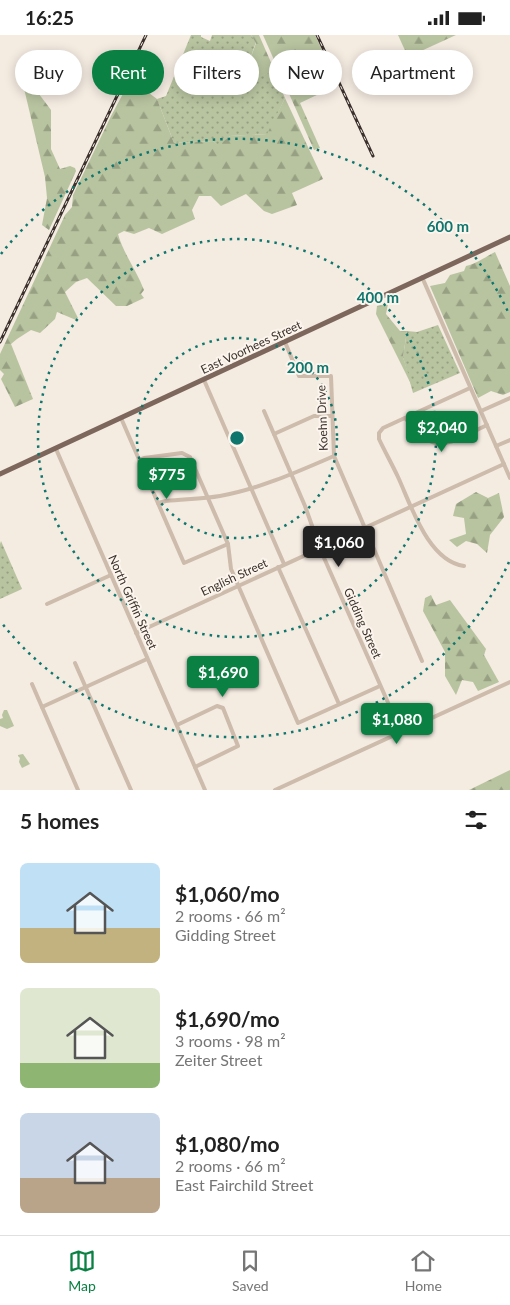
<!DOCTYPE html>
<html lang="en">
<head>
<meta charset="utf-8">
<style>
  :root { --surface:#fff; --page:#f2f2f2; --text:#222; --muted:#767676; --line:#e0e0e0; --accent:#0b8043 }
  body { margin:0; font-family:Lato,sans-serif; background:var(--page); color:var(--text); height:100vh; display:flex; flex-direction:column; font-size:19px; white-space:nowrap }
  * { box-sizing:border-box; margin:0 }
  p { font-size:16px; color:var(--muted) }
  .icon { flex:none; width:28px; height:28px; fill:none; stroke:currentColor; stroke-width:2; stroke-linecap:round; stroke-linejoin:round }
  .map { position:relative; height:755px; overflow:hidden }
  .panel { display:flex; flex-direction:column; background:var(--surface); flex:1 }
  .panel>* { flex:none }
  .hud { position:absolute; left:15px; top:15px; width:480px; height:45px; display:flex; gap:10px }
  .price { position:absolute; translate:-50% -42px; padding:0 11px; border-radius:5px; background:var(--accent); color:#fff; font-size:16px; line-height:32px; filter:drop-shadow(0 1px 2px #0008) }
  .price::after { content:''; position:absolute; left:50%; top:30px; width:15px; height:11px; margin-left:-8px; background:inherit; clip-path:polygon(0 0,100% 0,50% 100%) }
  .price.active { background:#222; color:#fff }
  ul { padding:0; list-style:none }
  li { display:flex; align-items:center; gap:15px; height:125px; padding:0 20px }
  li span { display:grid; place-items:center; flex:none; width:140px; height:100px; border-radius:8px; color:#555 }
  li>.icon { margin-inline-start:auto }
  span .icon { width:60px; height:60px; fill:#fffc; stroke-width:1 }
  li b { font-size:21px }
  h2 { display:flex; justify-content:space-between; align-items:center; height:60px; padding:0 20px; font-size:21px }
  .pill { padding:0 18px; border-radius:22px; background:var(--surface); box-shadow:0 2px 12px #0003; font-size:18px; line-height:45px }
  .pill.active { background:var(--accent); color:#fff }
  .status { display:flex; justify-content:space-between; align-items:center; height:35px; padding:0 25px; background:var(--surface); direction:ltr }
  .status svg { height:14px; fill:currentColor }
  .dock { display:flex; justify-content:space-around; align-items:center; height:70px; border-top:1px solid var(--line); background:var(--surface); font-size:14px; color:var(--muted) }
  .dock a { display:grid; justify-items:center; gap:2px }
  .dock .active { color:var(--accent) }
  .map>svg:first-child { display:block }
</style>
</head>
<body>
<div class="status"><b>16:25</b><svg viewBox="0 0 49 12"><path d="M0 12V9h3v3zM5 12V6h3v6zM10 12V3h3v9zM15 12V0h3v12zM26 1h20v11H26zM47 4h2v5h-2z"/></svg></div>
<div class="map">
<svg width="510" height="755" viewBox="0 0 510 755">
  <defs>
    <pattern id="grass-dots" width="8" height="8" patternUnits="userSpaceOnUse" patternTransform="scale(1.25)"><rect width="8" height="8" fill="#b8c4a0"/><path d="M2 2h.1M6 6h.1" fill="none" stroke="#97a083" stroke-width="1.8" stroke-linecap="round"/></pattern>
    <pattern id="forest-firs" width="22" height="20" patternUnits="userSpaceOnUse" patternTransform="scale(1.25)"><rect width="22" height="20" fill="#b8c4a0"/><path d="M5 1l3.5 6h-7zM16 11l3.5 6h-7z" fill="#97a083"/></pattern>
  </defs>
  <rect width="100%" height="100%" fill="#f4ebe1"/>
  <g fill="url(#grass-dots)">
    <path d="M191,0H201V2L210,6L212,0H251L256,7L248,30L255,43L273,36L285,63L268,99L230,101L218,112L213,106L174,108L157,64L166,61Z"/>
    <path d="M438,290L460,338L413,358L403,322L407,296L417,297Z"/>
    <path d="M1,506L22,554L0,564V509Z"/>
  </g>
  <g fill="url(#forest-firs)">
    <path d="M251,0H259L273,32V36L255,44L248,30L256,8Z"/>
    <path d="M263,0H315L338,50L300,68L320,113L314,115Z"/>
    <path d="M398,0H456L408,22Z"/>
    <path d="M132,42L148,43L150,48L149,58L157,64L174,108L213,106L218,111L230,101L267,99L285,63L323,144L292,158L297,170L272,179L264,176L246,159L221,171L211,161H199L192,175L195,184L162,199L149,193L134,199L124,196L118,199C123,218 137,236 144,255L141,259L144,263L127,271H116L87,243L76,247L65,257L78,283L76,285L57,277L55,284L40,298L31,295L17,304L11,309L33,364L15,372L1,344L4,339L0,335V319L65,180L72,172L73,160L111,81Z"/>
    <path d="M33,44L39,59L51,75V114L60,134L70,131L75,133L76,136L49,195L42,190L47,163L45,142L22,45Z"/>
    <path d="M495,217L510,251V357L503,360L491,356L478,363L430,251L445,248L450,240L464,236L466,231C478,228 485,222 495,217Z"/>
    <path d="M388,269L386,279L400,296H407L403,322L412,351L376,279L377,271Z"/>
    <path d="M476,457L488,463L499,458L504,482L490,500L487,518L477,509L466,506L457,512L449,505L466,499L464,483L453,481L456,469Z"/>
    <path d="M431,560L436,570L450,565L486,614L484,620L499,647L478,656L473,647L462,645L456,660L445,641V617L423,576L425,563Z"/>
    <path d="M510,735V755H469Z"/>
  </g>
  <g fill="#b8c4a0">
    <path d="M244,622L250,637L234,645L227,651L223,649L222,645L220,644L218,637L222,631Z"/>
    <path d="M4,675H7L14,691L7,694L0,691V684L3,683L2,680Z"/>
    <path d="M23,719L30,729L22,733L19,727L20,723L18,721V720Z"/>
  </g>
  <g fill="none" stroke-linecap="round" stroke-linejoin="round">
    <g stroke="#cdbbac" stroke-width="4">
      <path d="M422,242L510,443"/>
      <path d="M285,307L299,341H331L334,421L422,626"/>
      <path d="M204,345L284,529"/>
      <path d="M264,376L305,471L321,516L401,697"/>
      <path d="M481,376L510,363"/>
      <path d="M121,383L184,528L228,509"/>
      <path d="M405,383C412,391 420,399 428,405C446,416 471,397 487,390"/>
      <path d="M274,399L314,381H331"/>
      <path d="M496,411L510,405"/>
      <path d="M56,414L205,755"/>
      <path d="M139,425L144,423L182,418L190,422L228,509L231,534L298,688L380,651"/>
      <path d="M158,468L166,466C184,464 202,464 220,461C259,454 297,437 334,421"/>
      <path d="M464,531C428,526 411,470 398,442C392,429 385,417 379,404V398L383,393L470,353"/>
      <path d="M278,532L339,669"/>
      <path d="M47,569L111,540"/>
      <path d="M136,598L504,429"/>
      <path d="M75,628L131,755"/>
      <path d="M32,649L78,755"/>
      <path d="M42,672L147,624"/>
      <path d="M177,690L217,671L223,673L238,711L195,732"/>
      <path d="M275,755L510,647"/>
    </g>
    <path stroke="#7d675c" stroke-width="5" d="M0,439L510,202"/>
    <defs>
      <g id="rail">
        <path d="M317,0L373,121"/>
        <path d="M0,307L146,0"/>
      </g>
    </defs>
    <use href="#rail" stroke="#3b302b" stroke-width="3"/>
    <use href="#rail" stroke="#fbf5ee" stroke-width="1" stroke-dasharray="4" stroke-linecap="butt"/>
  </g>
  <g fill="none" stroke="#0f766e" stroke-width="2.5" stroke-dasharray="2.5 5">
    <circle cx="237" cy="403" r="100"/>
    <circle cx="237" cy="403" r="199"/>
    <path d="M509 527A299 299 0 0 1 1 587M1 219A299 299 0 0 1 509 279"/>
  </g>
  <g text-anchor="middle" dominant-baseline="central" stroke-width="4" stroke-linejoin="round" paint-order="stroke">
    <g font-size="12" fill="#3b302b" stroke="#fbf5ee">
      <text transform="translate(251 312) rotate(-25)">East Voorhees Street</text>
      <text transform="translate(322 383) rotate(-92)">Koehn Drive</text>
      <text transform="translate(234 542) rotate(-25)">English Street</text>
      <text transform="translate(133 567) rotate(66)">North Griffin Street</text>
      <text transform="translate(363 588) rotate(66)">Gidding Street</text>
    </g>
  </g>
  <circle cx="237" cy="403" r="8" fill="#0f766e" stroke="#fbf5ee" stroke-width="2.5"/>
  <g font-size="15" text-anchor="middle" font-weight="bold" fill="#0f766e" stroke="#fbf5ee" stroke-width="4" stroke-linejoin="round" paint-order="stroke">
    <text x="448" y="197">600 m</text>
    <text x="378" y="268">400 m</text>
    <text x="308" y="338">200 m</text>
  </g>
</svg>
<b class="price" style="left:442px;top:418px">$2,040</b>
<b class="price" style="left:167px;top:465px">$775</b>
<b class="price active" style="left:339px;top:533px">$1,060</b>
<b class="price" style="left:223px;top:663px">$1,690</b>
<b class="price" style="left:397px;top:710px">$1,080</b>
<div class="hud">
<a class="pill">Buy</a>
<a class="pill active">Rent</a>
<a class="pill">Filters</a>
<a class="pill">New</a>
<a class="pill">Apartment</a>
</div>
</div>
<section class="panel">
<h2>5 homes<svg class="icon" aria-label="filters" viewBox="0 0 24 24"><path d="M4 7h16M4 17h16"/><circle cx="9" cy="7" r="2"/><circle cx="15" cy="17" r="2"/></svg></h2>
<ul>
<li><span style="background:linear-gradient(#bfe0f5 65%,#c2b280 0)"><svg class="icon" aria-label="home" viewBox="0 0 24 24"><path d="M3 11l9-7 9 7M6 9v11h12V9"/></svg></span><div><b>$1,060/mo</b><p>2 rooms · 66 m²</p><p>Gidding Street</p></div></li>
<li><span style="background:linear-gradient(#dfe7d0 75%,#8fb573 0)"><svg class="icon" aria-label="home" viewBox="0 0 24 24"><path d="M3 11l9-7 9 7M6 9v11h12V9"/></svg></span><div><b>$1,690/mo</b><p>3 rooms · 98 m²</p><p>Zeiter Street</p></div></li>
<li><span style="background:linear-gradient(#c9d6e8 65%,#b9a48a 0)"><svg class="icon" aria-label="home" viewBox="0 0 24 24"><path d="M3 11l9-7 9 7M6 9v11h12V9"/></svg></span><div><b>$1,080/mo</b><p>2 rooms · 66 m²</p><p>East Fairchild Street</p></div></li>
</ul>
</section>
<nav class="dock">
<a class="active"><svg class="icon" aria-label="map" viewBox="0 0 24 24"><path d="M3 6l6-2 6 2 6-2v14l-6 2-6-2-6 2zM9 4v14M15 6v14"/></svg>Map</a>
<a><svg class="icon" aria-label="saved" viewBox="0 0 24 24"><path d="M7 4h10v16l-5-4-5 4z"/></svg>Saved</a>
<a><svg class="icon" aria-label="home" viewBox="0 0 24 24"><path d="M3 11l9-7 9 7M6 9v11h12V9"/></svg>Home</a>
</nav>
</body>
</html>
